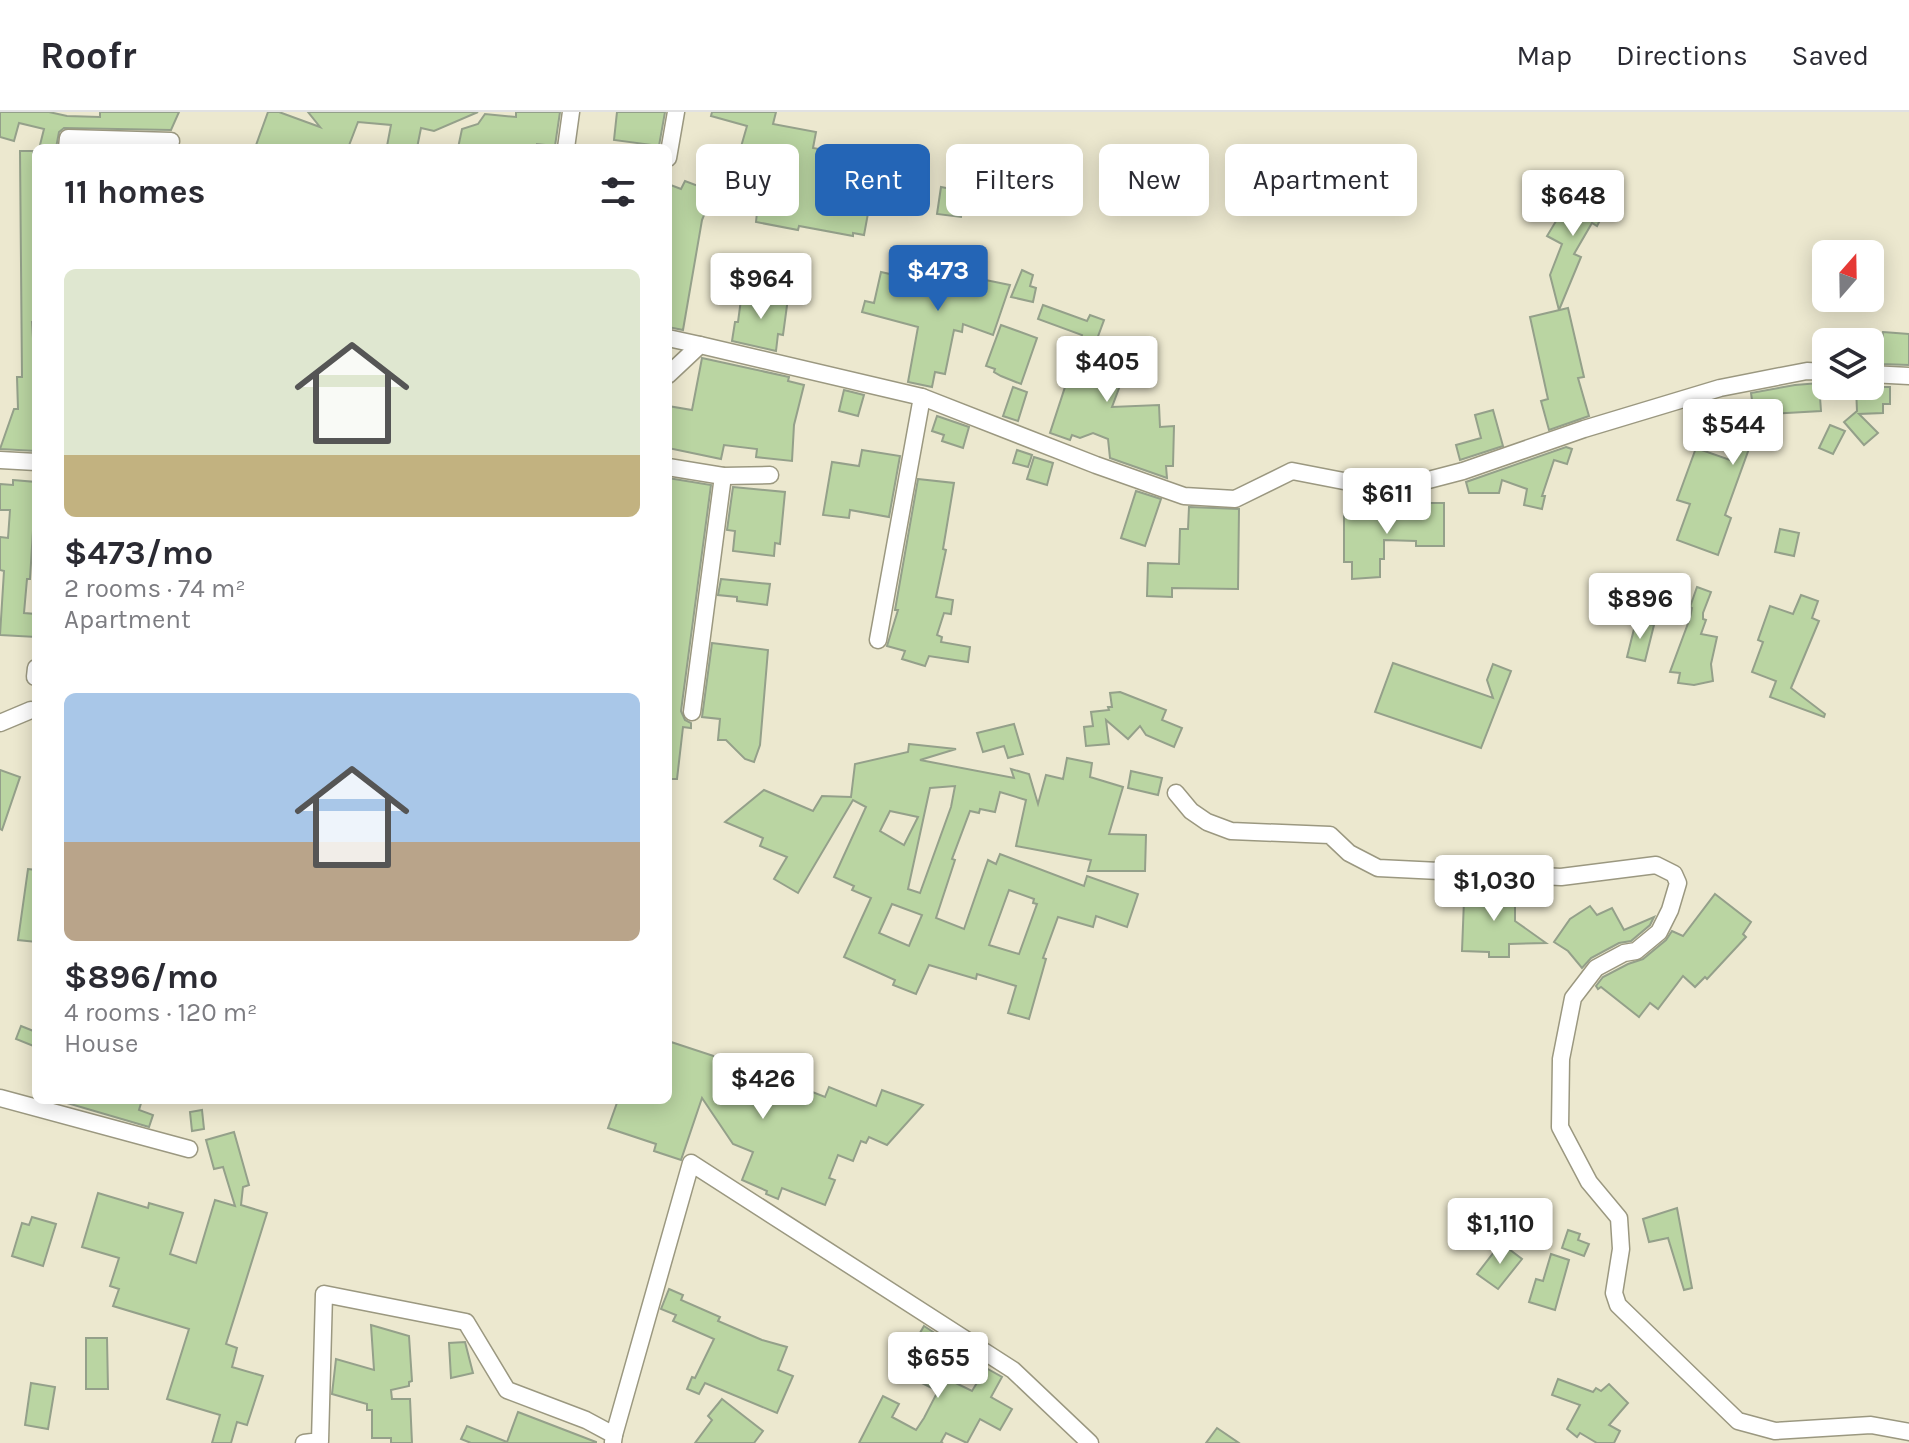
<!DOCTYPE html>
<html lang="en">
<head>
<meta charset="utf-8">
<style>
  :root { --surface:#fff; --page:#f2f2f3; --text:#2b2b33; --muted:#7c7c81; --line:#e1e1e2; --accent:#2465b6 }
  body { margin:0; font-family:Karla,sans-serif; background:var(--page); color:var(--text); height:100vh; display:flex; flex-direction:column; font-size:30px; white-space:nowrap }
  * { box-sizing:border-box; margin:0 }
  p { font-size:26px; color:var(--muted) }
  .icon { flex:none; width:44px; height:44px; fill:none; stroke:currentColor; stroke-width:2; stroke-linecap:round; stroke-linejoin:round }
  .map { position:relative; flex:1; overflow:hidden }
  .details { position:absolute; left:32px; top:32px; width:640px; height:960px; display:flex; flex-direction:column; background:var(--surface); border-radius:12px; box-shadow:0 4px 20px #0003 }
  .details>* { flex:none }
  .banner { position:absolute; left:696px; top:32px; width:760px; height:72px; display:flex; gap:16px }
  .needle { width:52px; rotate:20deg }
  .tools { position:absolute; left:1812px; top:128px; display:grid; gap:16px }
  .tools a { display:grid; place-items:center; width:72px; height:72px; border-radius:12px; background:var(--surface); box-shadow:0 4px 20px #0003; font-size:40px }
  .price { position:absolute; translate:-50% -68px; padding:0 18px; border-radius:8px; background:#fff; color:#222; font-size:26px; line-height:52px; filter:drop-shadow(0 2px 4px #0008) }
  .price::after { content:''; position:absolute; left:50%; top:48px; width:24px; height:18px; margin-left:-12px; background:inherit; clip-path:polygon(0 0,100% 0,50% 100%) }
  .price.current { background:var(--accent); color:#fff }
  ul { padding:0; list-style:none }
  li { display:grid; align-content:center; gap:16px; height:424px; padding:0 32px }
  li span { display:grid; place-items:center; height:248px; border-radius:12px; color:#555 }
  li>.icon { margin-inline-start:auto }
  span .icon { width:144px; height:144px; fill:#fffc; stroke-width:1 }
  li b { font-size:34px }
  h2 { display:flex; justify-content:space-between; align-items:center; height:96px; padding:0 32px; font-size:34px }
  .chip { padding:0 28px; border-radius:12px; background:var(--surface); box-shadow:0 4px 20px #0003; font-size:28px; line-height:72px }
  .chip.current { background:var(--accent); color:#fff }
  header { display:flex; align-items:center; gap:48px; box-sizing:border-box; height:112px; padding:0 40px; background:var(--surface); border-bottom:2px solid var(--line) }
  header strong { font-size:38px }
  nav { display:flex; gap:44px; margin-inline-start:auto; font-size:28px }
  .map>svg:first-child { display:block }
</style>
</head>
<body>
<header>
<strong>Roofr</strong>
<nav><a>Map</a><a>Directions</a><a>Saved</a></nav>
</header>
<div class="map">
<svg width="1909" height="1331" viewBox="0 0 1909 1331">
  <rect width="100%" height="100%" fill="#ece8cf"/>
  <g fill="#bad5a2" stroke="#94a08a" stroke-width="2" fill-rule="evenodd">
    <path d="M0,0H49L67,4L100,5V0H179L171,18L64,16L59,20L56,36L40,33L44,17L19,11L14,29L0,25Z"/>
    <path d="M268,0H279L320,15L308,0H478L434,19L421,16L417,36L387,34L391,13L358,10L348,36H255Z"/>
    <path d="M516,0H560L555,34L537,32V36H458L462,17L478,12L485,2L516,5Z"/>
    <path d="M617,0H665L659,34L614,28Z"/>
    <path d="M712,0H776L773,12L816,20L813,36L836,40V44L848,46L855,54L876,58L864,123L853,121V124L799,114L798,118L756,110L757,100L721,90L719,95L709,91L702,108L683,218L668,215V72L681,77L685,69L698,74L700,68L717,75L722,55L734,59L747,14L711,4Z"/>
    <path d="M20,39H33V90H36V210H32L34,242H36V339L0,337L14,297H18L17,265H22Z"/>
    <path d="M941,75L957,78L955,92L962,93L961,105L937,102Z"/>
    <path d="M1576,76L1608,93L1597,114L1592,111L1574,142L1581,145L1559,198L1550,163L1562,132L1547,124Z"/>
    <path d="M927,156L1010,173L993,223L963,212L962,220L954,218L945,262L935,260L932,275L908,270L918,215L862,200L865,189L874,191L881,160L925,170Z"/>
    <path d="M1022,158L1033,163L1030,174L1036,176L1033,190L1011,185Z"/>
    <path d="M742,180L788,186L783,223L778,222L776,239L732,229L735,210H738Z"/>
    <path d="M1043,193L1087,209L1090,203L1104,208L1093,238L1105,242L1103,248L1119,254L1114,269L1121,271L1112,295L1159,293L1160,315L1174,314L1173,354H1166L1167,366L1110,346L1108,327L1093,321L1080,326L1072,323L1070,328L1050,321L1082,223L1038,207Z"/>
    <path d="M1568,196L1584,265L1578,266L1589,304L1549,318L1541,289L1548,287L1530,205Z"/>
    <path d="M1001,213L1037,226L1021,272L1001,264L994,260L995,257L986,254Z"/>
    <path d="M1883,220L1909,222V253L1881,252Z"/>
    <path d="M702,246L789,265L788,269L804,273L794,313L792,349L756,345L757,337L724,333L721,347L668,336V294L692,298Z"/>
    <path d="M1819,271L1821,299L1769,302L1757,336L1750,334L1725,403L1731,406L1718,443L1677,428L1690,392L1677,388L1696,336L1730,348L1752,288L1751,281L1795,273Z"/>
    <path d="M1013,275L1027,280L1018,309L1003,304Z"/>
    <path d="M1856,275H1890V292H1883V301L1859,302L1878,321L1864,333L1844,310L1857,299Z"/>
    <path d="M844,278L864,283L858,304L839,299Z"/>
    <path d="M1493,298L1503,334L1460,348L1456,333L1481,326L1475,303Z"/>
    <path d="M937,304L969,315L963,336L942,329L944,323L932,319Z"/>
    <path d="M1830,313L1845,319L1833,342L1819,336Z"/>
    <path d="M1566,335L1572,337L1567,352L1554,348L1542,384H1545L1542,397L1524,393L1527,377L1502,368L1499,381H1469L1466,370Z"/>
    <path d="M862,338L900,344L889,405L850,398L849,406L823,403L832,350L859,354Z"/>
    <path d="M1017,338L1032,343L1028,355L1013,351Z"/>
    <path d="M1034,345L1053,351L1047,373L1027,367Z"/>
    <path d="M668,366L711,373L681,599L685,608L691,611V616L683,615L677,667H668Z"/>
    <path d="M918,367L954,371L943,437L946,438L936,485L953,488L951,502L944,501L937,523L942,525L941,530L970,535L968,550L929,544L925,554L902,547L905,539L887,534L898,498H895Z"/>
    <path d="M13,368L36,370L30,467H27L24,501L36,502V525L0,523L4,459L0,458V425L8,426L10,398H0V372L13,373Z"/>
    <path d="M733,375L785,380L780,432L775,431L774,444L733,439L735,419L727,418Z"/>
    <path d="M1136,379L1161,387L1145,434L1121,426Z"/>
    <path d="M1427,391H1444V434H1416V429L1384,428V447H1380V465L1352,467V450H1344V399L1374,397V400H1392V403L1427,404Z"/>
    <path d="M1189,395L1239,397L1238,477L1172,476V485L1147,484L1148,451L1179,452L1180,417H1188Z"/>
    <path d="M1780,417L1799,421L1794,444L1775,440Z"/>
    <path d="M721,467L770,472L767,493L737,489V485L718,483Z"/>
    <path d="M1697,475L1711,480L1703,501V507L1706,508L1701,522L1717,525L1711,552L1713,569L1694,573L1678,571L1680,561L1670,560L1690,506L1692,496L1690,495Z"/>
    <path d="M1801,483L1818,489L1812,506L1819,509L1791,576L1825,602L1824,605L1770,585L1776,569L1752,560L1763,530L1758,528L1770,494L1793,502Z"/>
    <path d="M1636,509L1654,513L1645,549L1627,545Z"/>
    <path d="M712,531L768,538L760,633L754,650L745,647L726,628H718L720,607L702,605Z"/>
    <path d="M1393,551L1493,586L1487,568L1493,552L1511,559L1481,636L1375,600Z"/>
    <path d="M1120,580L1166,598L1162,608L1182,616L1174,635L1146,623L1140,614L1128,627L1106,608L1109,632L1086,634L1084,615L1093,614L1091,600L1109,598L1108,595H1112L1110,581Z"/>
    <path d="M1014,612L1023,642L1008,646L1004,634L983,640L977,621Z"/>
    <path d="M909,632L956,637L920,648L1014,666L1011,657L1029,662L1038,692L1046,663L1063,667L1067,646L1092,651L1090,665L1123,675L1109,722L1146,723L1145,759H1088L1091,748L1016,734L1026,688L1000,680L995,700L980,697L979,701L970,699L952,747L955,748L936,806L964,817L988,748L996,752L1000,742L1084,774L1087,764L1138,782L1127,815L1096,804L1093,815L1058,805L1043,846L1046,847L1029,907L1008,901L1016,874L977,862L976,867L929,853L916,882L893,873L895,868L844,845L871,786L852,778L854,774L834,765L866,695L853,688L798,781L774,767L787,745L760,734L763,726L725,710L764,678L813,699L822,684L851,685L855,652L908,640ZM955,674L951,695L920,781L908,777L930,676ZM890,699L918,705L904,733L880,719ZM1009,778L1034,787L1033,791L1037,792L1019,842L989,833ZM892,792L922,803L909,834L879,821Z"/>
    <path d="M0,658L20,665L2,718L0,717Z"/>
    <path d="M1131,659L1162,666L1158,683L1128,676Z"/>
    <path d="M28,757L36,758V830L18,828Z"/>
    <path d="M1478,774H1515V809L1546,831L1509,832V845H1489V840L1462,839L1464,788H1478Z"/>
    <path d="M1715,782L1751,810L1743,822L1746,825L1707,867L1705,865L1695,875L1683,864L1658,897L1650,891L1639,905L1601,875L1598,877L1596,874L1603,865L1628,852L1643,847L1666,828L1672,819L1683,824Z"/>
    <path d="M1590,794L1597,803L1612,796L1624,818L1654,805L1650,813L1631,829L1619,831L1591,846L1582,856L1568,839L1554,830L1570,807Z"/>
    <path d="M21,914L36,920V935L16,927Z"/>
    <path d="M668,929L750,956L751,953L780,964L779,967L825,985L829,975L876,994L882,978L923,993L887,1033L869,1025L866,1031L861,1029L853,1049L838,1043L829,1066L835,1068L825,1093L782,1076L778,1087L766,1082L767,1079L742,1068L753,1040L733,1032L702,986L681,1048L654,1039L656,1032L608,1016L618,988H668Z"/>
    <path d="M67,988H142L139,998L153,1003L149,1015L67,991Z"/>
    <path d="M202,998L204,1017L192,1019L190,1000Z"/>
    <path d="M234,1020L249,1073L243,1075L241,1093L267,1101L226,1232L237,1236L232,1255L263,1264L247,1313L237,1310L231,1331H212L220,1303L167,1287L189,1217L113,1194L119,1177L110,1174L119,1146L82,1135L98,1081L148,1096L149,1091L183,1101L170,1142L196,1151L215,1088L235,1094L223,1055L214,1057L206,1028Z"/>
    <path d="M1677,1096L1692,1176L1684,1178L1668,1126L1649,1130L1643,1107Z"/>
    <path d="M32,1105L56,1112L43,1154L12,1144L22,1111L29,1113Z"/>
    <path d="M1568,1118L1580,1122L1578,1128L1589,1132L1584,1144L1562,1136Z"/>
    <path d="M1501,1131L1522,1147L1498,1177L1477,1162Z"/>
    <path d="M1551,1142L1569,1148L1555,1198L1529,1190L1536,1167L1543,1169Z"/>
    <path d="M669,1177L683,1183L681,1188L720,1205L718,1209L762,1228L787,1235L778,1258L793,1264L777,1301L705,1271L699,1282L687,1277L692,1265L695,1266L714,1227L673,1209L676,1203L661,1197Z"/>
    <path d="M371,1213L409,1224L412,1269L409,1270V1274L391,1278L392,1287H410L412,1331H391V1326H372V1298H367V1292L332,1282L336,1247L374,1258Z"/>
    <path d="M924,1214L953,1233L937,1262L972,1279L986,1256L1002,1265L991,1285L1012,1297L1000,1318L980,1307L967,1331L946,1321L941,1330L943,1331H859L883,1284L899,1292L892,1305L916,1318L924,1306L938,1279L898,1259Z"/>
    <path d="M86,1226H107L108,1277H86Z"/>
    <path d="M465,1230L473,1261L451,1266L449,1231Z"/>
    <path d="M1558,1267L1593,1280L1596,1276L1601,1279L1609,1272L1628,1291L1609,1313L1620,1319L1614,1331H1597L1580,1321L1577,1325L1567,1317L1580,1293L1552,1283Z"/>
    <path d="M31,1271L55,1275L48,1317L25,1313Z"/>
    <path d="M722,1287L763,1319L754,1331H695L712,1308L708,1304Z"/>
    <path d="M518,1300L596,1330V1331H471L461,1327L467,1314L507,1330Z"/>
    <path d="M1217,1316L1239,1331H1206Z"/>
  </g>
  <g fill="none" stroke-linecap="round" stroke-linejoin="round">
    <defs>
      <g id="street">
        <path d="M67,36L68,26L171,29L169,36"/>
        <path d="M566,36L571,0"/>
        <path d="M668,46L676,0"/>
        <path d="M668,226L700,233"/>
        <path d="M1870,262L1909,264"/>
        <path d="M668,263L700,233L922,285L1096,353L1184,384L1235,387L1292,359L1390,378L1463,359L1584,317L1720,276L1807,259L1826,260"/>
        <path d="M0,348L36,350"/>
        <path d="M668,355L723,364L770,363"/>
        <path d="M878,528L922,285"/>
        <path d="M35,565L36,556"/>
        <path d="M692,600L723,364"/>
        <path d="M0,611L31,598"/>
        <path d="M1176,681L1191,699L1207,710L1231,719L1330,723L1349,741L1378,756L1561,765L1656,753L1674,762L1678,771L1670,798L1659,820L1636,839L1624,841L1596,856L1573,886L1561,947L1560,1015L1589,1070L1619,1106L1621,1137L1614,1181L1618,1193L1738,1309L1775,1319L1871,1313L1909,1320"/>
        <path d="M0,986L189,1037"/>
        <path d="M614,1323L691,1051L1013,1258L1090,1331"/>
        <path d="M304,1331L320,1329L324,1182L466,1210L507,1278L586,1308L614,1323L613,1330"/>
      </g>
    </defs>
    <use href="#street" stroke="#9b9880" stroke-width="19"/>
    <use href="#street" stroke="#fff" stroke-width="16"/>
  </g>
</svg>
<div class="tools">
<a><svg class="needle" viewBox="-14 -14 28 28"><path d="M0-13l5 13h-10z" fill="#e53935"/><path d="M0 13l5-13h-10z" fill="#7c7c81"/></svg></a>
<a><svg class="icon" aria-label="layers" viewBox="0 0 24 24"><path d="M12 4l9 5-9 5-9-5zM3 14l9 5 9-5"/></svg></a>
</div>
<b class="price" style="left:1573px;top:126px">$648</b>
<b class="price current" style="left:938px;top:201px">$473</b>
<b class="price" style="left:761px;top:209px">$964</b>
<b class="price" style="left:1107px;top:292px">$405</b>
<b class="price" style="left:1733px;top:355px">$544</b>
<b class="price" style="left:1387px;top:424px">$611</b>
<b class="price" style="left:1640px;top:529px">$896</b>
<b class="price" style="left:1494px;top:811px">$1,030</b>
<b class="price" style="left:763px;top:1009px">$426</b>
<b class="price" style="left:1500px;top:1154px">$1,110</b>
<b class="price" style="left:938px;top:1288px">$655</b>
<div class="banner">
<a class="chip">Buy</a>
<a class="chip current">Rent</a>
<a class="chip">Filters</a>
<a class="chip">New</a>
<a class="chip">Apartment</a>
</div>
<section class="details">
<h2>11 homes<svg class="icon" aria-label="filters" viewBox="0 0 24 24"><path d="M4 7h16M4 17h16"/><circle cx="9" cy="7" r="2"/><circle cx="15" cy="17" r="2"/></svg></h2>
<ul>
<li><span style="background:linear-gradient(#dfe7d0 75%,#c2b280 0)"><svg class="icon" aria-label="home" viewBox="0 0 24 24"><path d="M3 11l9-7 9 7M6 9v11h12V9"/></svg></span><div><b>$473/mo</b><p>2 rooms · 74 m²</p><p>Apartment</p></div></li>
<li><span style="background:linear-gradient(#a9c7e8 60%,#b9a48a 0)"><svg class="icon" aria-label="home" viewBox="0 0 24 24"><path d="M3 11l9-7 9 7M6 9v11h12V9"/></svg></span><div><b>$896/mo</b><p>4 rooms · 120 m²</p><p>House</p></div></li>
</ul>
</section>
</div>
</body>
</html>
